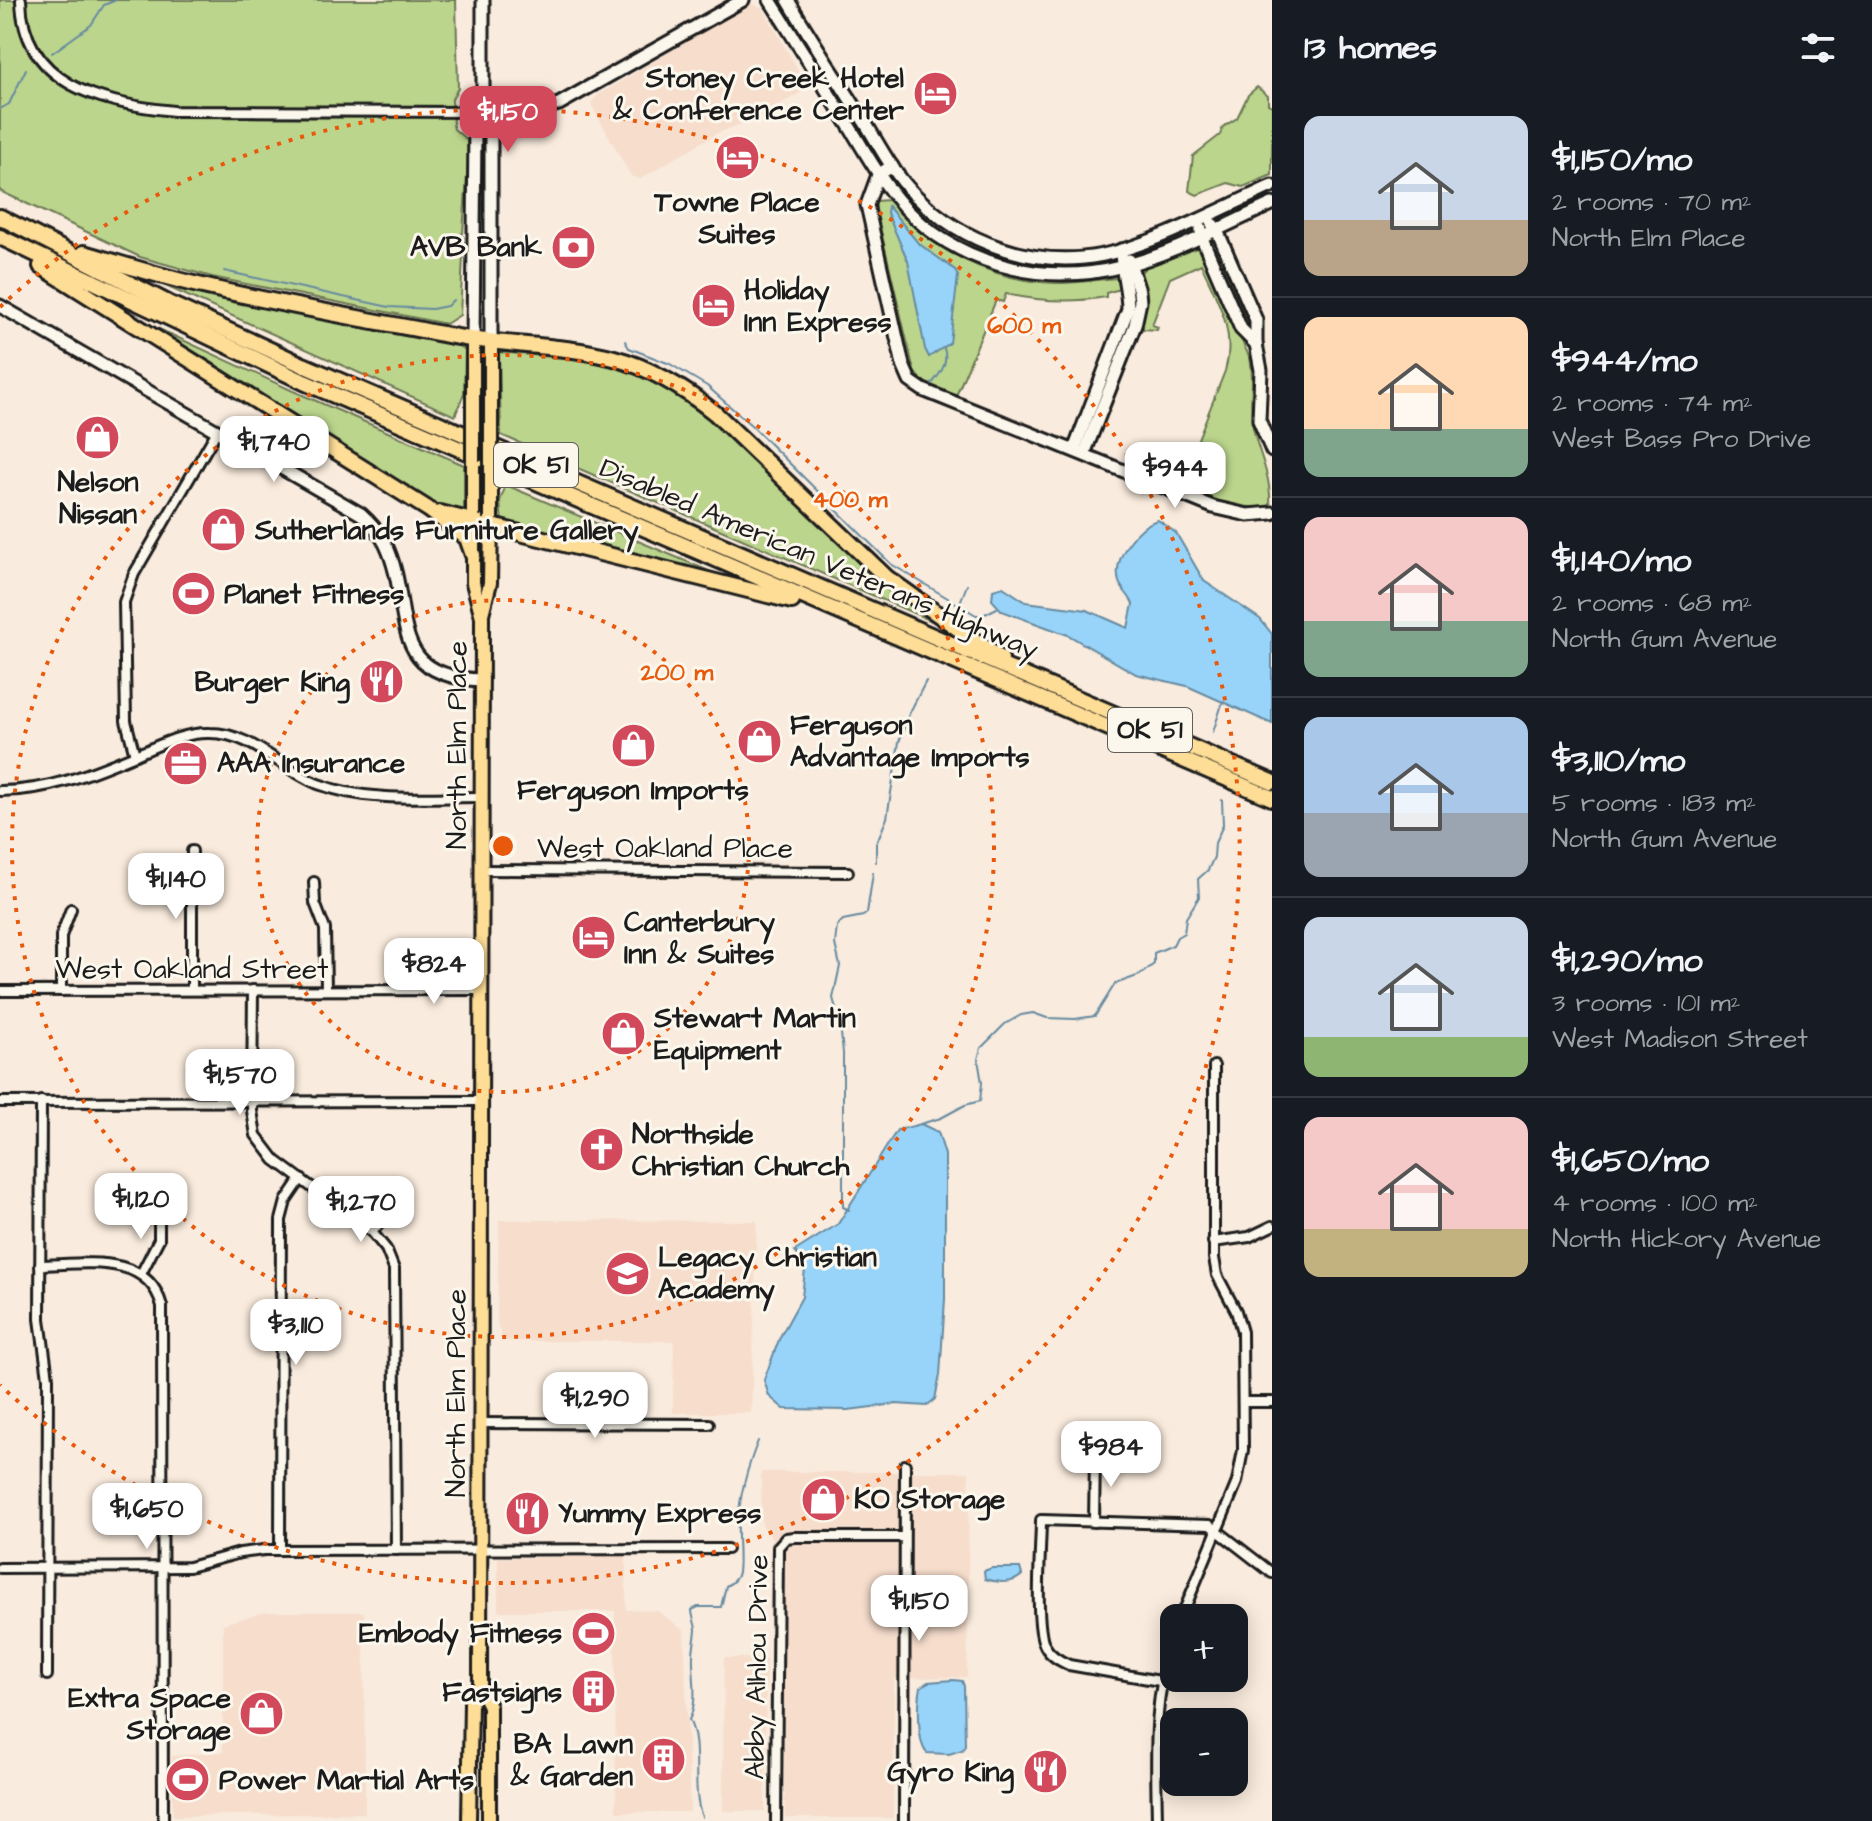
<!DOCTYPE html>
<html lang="en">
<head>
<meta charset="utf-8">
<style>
  :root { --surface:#171b24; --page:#242831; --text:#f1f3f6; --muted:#9ea1a6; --line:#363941; --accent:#d1495b }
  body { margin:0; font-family:"Architects Daughter",sans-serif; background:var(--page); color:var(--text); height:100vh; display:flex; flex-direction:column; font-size:30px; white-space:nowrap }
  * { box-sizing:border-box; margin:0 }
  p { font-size:26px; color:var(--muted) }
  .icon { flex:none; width:44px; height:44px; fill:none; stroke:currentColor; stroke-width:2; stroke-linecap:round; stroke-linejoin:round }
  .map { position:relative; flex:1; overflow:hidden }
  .panel { display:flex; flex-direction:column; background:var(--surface); width:600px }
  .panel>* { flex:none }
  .buttons { position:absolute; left:1160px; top:1604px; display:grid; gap:16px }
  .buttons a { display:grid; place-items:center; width:88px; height:88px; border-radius:16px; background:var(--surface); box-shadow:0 4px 20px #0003; font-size:40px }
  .price { position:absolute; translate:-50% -68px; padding:0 18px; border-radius:16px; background:#fff; color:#222; font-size:26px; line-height:52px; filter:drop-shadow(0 2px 4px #0008) }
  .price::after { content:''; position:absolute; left:50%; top:48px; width:24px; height:18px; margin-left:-12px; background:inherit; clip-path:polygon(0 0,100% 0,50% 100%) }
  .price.current { background:var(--accent); color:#fff }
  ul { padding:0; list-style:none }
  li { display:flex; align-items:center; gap:24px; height:200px; padding:0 32px }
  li+li { border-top:2px solid var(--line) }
  li span { display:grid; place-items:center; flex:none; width:224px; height:160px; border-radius:16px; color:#555 }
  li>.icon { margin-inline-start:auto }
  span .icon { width:96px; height:96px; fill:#fffc; stroke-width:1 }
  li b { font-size:34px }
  h2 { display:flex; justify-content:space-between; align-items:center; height:96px; padding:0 32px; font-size:34px }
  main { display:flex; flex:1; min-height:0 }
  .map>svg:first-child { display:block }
</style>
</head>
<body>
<main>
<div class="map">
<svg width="1272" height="1821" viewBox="0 0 1272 1821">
  <rect width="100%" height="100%" fill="#f9ebdd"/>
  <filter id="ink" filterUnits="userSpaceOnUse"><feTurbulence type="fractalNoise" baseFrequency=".0125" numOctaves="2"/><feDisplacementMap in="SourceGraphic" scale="16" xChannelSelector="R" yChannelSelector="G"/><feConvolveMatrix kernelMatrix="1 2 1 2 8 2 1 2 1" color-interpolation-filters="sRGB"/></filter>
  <g filter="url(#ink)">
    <g fill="#f6ddcc">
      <path d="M750,4L763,8L808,88L755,119L717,133L640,179L631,176L591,104L598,95Z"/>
      <path d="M499,1220L757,1221L751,1413H673L674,1341H504L497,1324Z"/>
      <path d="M761,1472H969L967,1677L894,1678L893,1818H785L783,1552L762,1525Z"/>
      <path d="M626,1556V1610L658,1611L684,1631L690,1812H616L615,1611H498V1558Z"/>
      <path d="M266,1612H364L365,1813L173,1816L172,1756L223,1752V1624Z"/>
      <path d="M724,1658H766L765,1811H723Z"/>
    </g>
    <g fill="#bbd58c" stroke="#6c7854" stroke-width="2">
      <path d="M0,0H456L458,88L452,99L453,124L454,129L467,140L468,160L463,233L461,234L464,238L460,315L446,324L212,277L140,257L0,191Z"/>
      <path d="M1257,87L1268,96V104L1272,106V175L1243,187L1228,183L1197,195L1189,191L1193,156L1220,135L1223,127L1237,118L1248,95Z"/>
      <path d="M888,200C935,249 986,281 1056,283C1077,283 1098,279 1119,278L1122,284L1120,289L1106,293V297C1072,303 1039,301 1006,294L1003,302L996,300L956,396L922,382L914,371L876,210V201Z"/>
      <path d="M1193,247L1198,249L1250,358C1255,379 1249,400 1252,422C1257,453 1272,473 1270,508L1231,506L1179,487L1225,371C1237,332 1217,300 1201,264L1170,278L1152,325L1158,327L1157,330L1143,329L1144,293L1140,273L1146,267Z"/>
      <path d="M1216,249L1219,251L1251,329L1214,253Z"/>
      <path d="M163,280L458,344L465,350L464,393L455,416L161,284Z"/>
      <path d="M159,329L291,390L464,465V517L435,505L158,334Z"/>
      <path d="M499,352L597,361L655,381L685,399L718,427L868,568L934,619L932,621L501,435Z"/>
      <path d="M506,485L723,577L502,523L500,501Z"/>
    </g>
    <g fill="#98d4f9" stroke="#668aa1" stroke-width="2">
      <path d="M888,206L918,243L955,270L958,276L950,343L929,357L925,349L908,261L887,213Z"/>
      <path d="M1158,520L1176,533L1204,581L1260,619L1272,634V724L1187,686L1136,674L1068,635L1002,611L992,600L993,590L1003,587L1026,602L1087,610L1128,628L1133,604C1130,596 1122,590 1119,582C1112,559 1137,525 1158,520Z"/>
      <path d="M921,1124L938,1132L945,1155V1299L940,1375L935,1399L927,1406L896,1404L848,1410L784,1409L769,1396L764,1380L780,1337L802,1297L805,1269L795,1251L838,1224L897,1130Z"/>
      <path d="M992,1568H1020L1022,1575C1013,1584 997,1583 985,1579L984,1571Z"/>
      <path d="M953,1680L962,1681L964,1686L965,1746L962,1750L949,1754L927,1753C917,1744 918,1701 921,1687L928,1682Z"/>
    </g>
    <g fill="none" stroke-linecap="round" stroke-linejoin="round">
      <g stroke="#668aa1" stroke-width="2">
        <path d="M52,53L91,25L104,5L116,0"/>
        <path d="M0,109L9,104L26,69"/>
        <path d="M224,271L389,307L432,309L447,306L453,300"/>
        <path d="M625,341L629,348L670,364L707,386L752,426L891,564L976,615H983L997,608"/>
        <path d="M930,386C940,374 949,364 944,348"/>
        <path d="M957,610L967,585"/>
        <path d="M1213,732L1223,701"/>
        <path d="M876,862V844L887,818L899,742L910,712L926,681"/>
        <path d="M920,1124L941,1118L965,1105L980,1101L982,1083L978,1059L981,1048L1005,1024L1021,1015L1033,1013L1047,1018L1075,1019L1095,1016L1115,984L1140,975L1154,964V953L1173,945L1177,937L1184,933L1186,918L1199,897L1198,879L1208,870L1214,857L1215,843L1223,825L1222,800"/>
        <path d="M849,1210L843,1207V1053L840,1023L833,998L840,966L835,944L837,926L843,920L863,916L867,913L873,873"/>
        <path d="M702,1817C690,1787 703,1746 689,1720C699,1699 692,1678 693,1655C693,1647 696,1637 696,1629C695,1622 692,1616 692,1610L698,1607H721L726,1586C732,1583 737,1579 738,1572C740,1557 737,1537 738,1521C740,1493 748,1466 758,1441"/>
      </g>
      <defs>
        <g id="street">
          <path d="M21,0C23,85 102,104 174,111L483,112"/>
          <path d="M135,755L126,721L124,602L134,574L217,431"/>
          <path d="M0,791C51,791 94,772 140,753C162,744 185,732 210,733C253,733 280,769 318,784C368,803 429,797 481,797"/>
          <path d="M481,870L848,872"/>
          <path d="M314,882L315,903L325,929L326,990"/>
          <path d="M192,990V851"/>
          <path d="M253,990L252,1111L256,1135L275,1160L372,1232L386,1249L394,1269L396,1550"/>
          <path d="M0,991L481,990"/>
          <path d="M61,991V936L71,909"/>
          <path d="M41,1101L40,1319L48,1378L47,1675"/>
          <path d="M0,1102L481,1101"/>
          <path d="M372,1232L393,1208"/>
          <path d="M1213,1242L1249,1237L1272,1226"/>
          <path d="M40,1265C84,1264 148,1252 162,1306L163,1821"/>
          <path d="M141,1274L159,1239V1213"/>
          <path d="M1243,1402H1272"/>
          <path d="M480,1423L709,1424"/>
          <path d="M1094,1522L1095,1455"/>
          <path d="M280,1550L281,1220L286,1201L301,1179"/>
          <path d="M0,1568L189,1567L240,1553L264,1550L727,1549"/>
          <path d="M1181,1618L1237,1482L1243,1450L1242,1332L1236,1311L1217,1275L1214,1258V1066"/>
          <path d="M1160,1681L1069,1665C1060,1661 1050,1656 1045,1646C1034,1626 1041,1547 1041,1520L1210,1525L1272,1573"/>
          <path d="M776,1821L778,1547L786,1538L794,1537H904"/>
          <path d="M904,1821L905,1465"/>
          <path d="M1157,1821C1156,1758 1152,1698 1174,1637"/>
        </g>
        <g id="secondary">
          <path d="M483,0V112L491,129V343"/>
          <path d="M770,0C797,43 824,86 851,129C866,153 879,178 898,200C951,263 1041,287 1120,267C1173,254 1223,226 1272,204"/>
          <path d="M788,0C813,42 840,83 866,124C880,147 894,174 914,194C962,243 1035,269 1103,255C1158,243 1220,209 1272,186"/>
          <path d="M483,112L541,109L559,104L743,0"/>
          <path d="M892,166L878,175L867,205L903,365L910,381L923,390L1213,507L1248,515L1272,513"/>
          <path d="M1212,224L1216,228L1256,320V344"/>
          <path d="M1201,229V236L1241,329L1256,344L1261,370L1259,420L1272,451"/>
          <path d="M0,306L361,514C371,523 379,532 385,543C416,606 381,677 482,680"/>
          <path d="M473,340L475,130L483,112"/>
          <path d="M1074,450L1128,309C1128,289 1121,270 1121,250"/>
          <path d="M1084,454L1135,325L1140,302L1139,291L1129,260"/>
        </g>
        <g id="primary">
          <path d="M473,340V366"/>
          <path d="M491,343V410"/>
          <path d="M473,461V583L482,617L480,1688L489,1706V1821"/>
          <path d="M482,614L490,583L491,519"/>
          <path d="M469,1821L471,1702L480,1688"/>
        </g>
        <g id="highway">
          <path d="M0,217L168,303L303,365L1272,782"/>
          <path d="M0,237L304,382L1272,798"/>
          <path d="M84,253C125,265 165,278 207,287C288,306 370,320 452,336C505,346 561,344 614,358C652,368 685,389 715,413L887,578L1001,659"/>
          <path d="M41,266L428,509L467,538L473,555"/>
          <path d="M440,513L792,601"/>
        </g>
      </defs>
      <use href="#street" stroke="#1c1c1c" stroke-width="14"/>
      <use href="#secondary" stroke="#1c1c1c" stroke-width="17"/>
      <use href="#primary" stroke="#1c1c1c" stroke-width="18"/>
      <use href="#highway" stroke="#1c1c1c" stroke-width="20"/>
      <use href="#street" stroke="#fbf7ec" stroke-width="8"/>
      <use href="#secondary" stroke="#fbf7ec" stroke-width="11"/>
      <use href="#primary" stroke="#fedd96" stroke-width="12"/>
      <use href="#highway" stroke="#fedd96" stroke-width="14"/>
      <defs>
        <g id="primary-bridge">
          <path d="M491,410V519"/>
          <path d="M473,461V366"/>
        </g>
      </defs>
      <use href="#primary-bridge" stroke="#1c1c1c" stroke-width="18" stroke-linecap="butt"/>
      <use href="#primary-bridge" stroke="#fedd96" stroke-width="12"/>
    </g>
  </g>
  <g fill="none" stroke="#e8590c" stroke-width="4" stroke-dasharray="4 8">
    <circle cx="503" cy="846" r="246"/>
    <circle cx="503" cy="846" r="491"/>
    <path d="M0 307A737 737 0 1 1 0 1385"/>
  </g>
  <defs>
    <symbol id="hotel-disc" viewBox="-11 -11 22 22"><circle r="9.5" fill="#d1495b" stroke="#fbf7ec"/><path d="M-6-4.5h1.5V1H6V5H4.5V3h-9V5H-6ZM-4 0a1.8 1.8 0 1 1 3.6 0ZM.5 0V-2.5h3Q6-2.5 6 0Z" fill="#fff"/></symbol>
    <symbol id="bank-disc" viewBox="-11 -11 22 22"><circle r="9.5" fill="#d1495b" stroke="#fbf7ec"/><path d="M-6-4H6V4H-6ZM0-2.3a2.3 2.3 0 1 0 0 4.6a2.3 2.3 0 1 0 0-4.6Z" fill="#fff"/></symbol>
    <symbol id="shop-disc" viewBox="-11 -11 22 22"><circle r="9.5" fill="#d1495b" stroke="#fbf7ec"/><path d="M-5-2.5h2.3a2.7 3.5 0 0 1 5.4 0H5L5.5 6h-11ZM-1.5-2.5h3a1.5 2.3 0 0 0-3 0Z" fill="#fff"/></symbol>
    <symbol id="stadium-disc" viewBox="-11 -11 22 22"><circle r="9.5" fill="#d1495b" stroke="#fbf7ec"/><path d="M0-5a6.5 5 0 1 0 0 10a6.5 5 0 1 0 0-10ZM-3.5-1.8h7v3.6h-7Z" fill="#fff"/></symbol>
    <symbol id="restaurant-disc" viewBox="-11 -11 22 22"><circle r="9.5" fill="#d1495b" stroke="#fbf7ec"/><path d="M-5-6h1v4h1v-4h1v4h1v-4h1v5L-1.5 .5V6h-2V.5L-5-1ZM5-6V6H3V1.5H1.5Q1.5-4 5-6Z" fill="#fff"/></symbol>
    <symbol id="office-disc" viewBox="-11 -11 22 22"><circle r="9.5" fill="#d1495b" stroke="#fbf7ec"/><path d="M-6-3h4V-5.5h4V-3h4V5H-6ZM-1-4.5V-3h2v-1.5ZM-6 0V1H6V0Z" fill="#fff"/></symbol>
    <symbol id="church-disc" viewBox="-11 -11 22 22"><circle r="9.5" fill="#d1495b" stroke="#fbf7ec"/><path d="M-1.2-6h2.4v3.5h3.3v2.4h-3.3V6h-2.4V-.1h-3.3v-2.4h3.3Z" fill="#fff"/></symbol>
    <symbol id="school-disc" viewBox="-11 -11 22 22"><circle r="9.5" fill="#d1495b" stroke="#fbf7ec"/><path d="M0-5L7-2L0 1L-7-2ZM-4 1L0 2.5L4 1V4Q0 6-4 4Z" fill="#fff"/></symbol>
    <symbol id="building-disc" viewBox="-11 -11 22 22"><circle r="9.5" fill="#d1495b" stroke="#fbf7ec"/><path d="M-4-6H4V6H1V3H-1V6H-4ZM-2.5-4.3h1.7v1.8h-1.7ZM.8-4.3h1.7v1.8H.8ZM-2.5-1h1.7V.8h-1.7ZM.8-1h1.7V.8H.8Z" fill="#fff"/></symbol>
  </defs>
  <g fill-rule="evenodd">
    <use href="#hotel-disc" x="910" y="68" width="51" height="51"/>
    <use href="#hotel-disc" x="712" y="132" width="51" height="51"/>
    <use href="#bank-disc" x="548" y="222" width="51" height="51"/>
    <use href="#hotel-disc" x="688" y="280" width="51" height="51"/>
    <use href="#shop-disc" x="72" y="412" width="51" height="51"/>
    <use href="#shop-disc" x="198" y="504" width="51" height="51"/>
    <use href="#stadium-disc" x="168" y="568" width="51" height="51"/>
    <use href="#restaurant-disc" x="356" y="656" width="51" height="51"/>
    <use href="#shop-disc" x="734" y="716" width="51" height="51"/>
    <use href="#shop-disc" x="608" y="720" width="51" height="51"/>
    <use href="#office-disc" x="160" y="738" width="51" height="51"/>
    <use href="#hotel-disc" x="568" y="912" width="51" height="51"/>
    <use href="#shop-disc" x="598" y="1008" width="51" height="51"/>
    <use href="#church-disc" x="576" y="1124" width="51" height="51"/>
    <use href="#school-disc" x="602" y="1248" width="51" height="51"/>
    <use href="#shop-disc" x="798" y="1474" width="51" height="51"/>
    <use href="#restaurant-disc" x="502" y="1488" width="51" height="51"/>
    <use href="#stadium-disc" x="568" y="1608" width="51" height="51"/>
    <use href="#building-disc" x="568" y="1666" width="51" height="51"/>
    <use href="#shop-disc" x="236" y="1688" width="51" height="51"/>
    <use href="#building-disc" x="638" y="1734" width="51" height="51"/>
    <use href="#restaurant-disc" x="1020" y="1746" width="51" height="51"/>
    <use href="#stadium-disc" x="162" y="1754" width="51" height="51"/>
  </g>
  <g text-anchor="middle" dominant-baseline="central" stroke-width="6" stroke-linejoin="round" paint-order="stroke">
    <g fill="#fbf7ec" stroke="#5f5e5a" stroke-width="2">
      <rect x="494" y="443" width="84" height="44" rx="6"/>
      <rect x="1108" y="708" width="84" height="44" rx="6"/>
    </g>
    <g font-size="26" font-weight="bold" fill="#1c1c1c">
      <text x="536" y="465">OK 51</text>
      <text x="1150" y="730">OK 51</text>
    </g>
    <g font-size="28" font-weight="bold" fill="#1c1c1c" stroke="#fbf7ec" text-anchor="start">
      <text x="904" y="78" text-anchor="end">Stoney Creek Hotel<tspan x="904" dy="32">&amp; Conference Center</tspan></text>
      <text x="737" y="202" text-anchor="middle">Towne Place<tspan x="737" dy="32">Suites</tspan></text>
      <text x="542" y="247" text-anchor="end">AVB Bank</text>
      <text x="744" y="290">Holiday<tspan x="744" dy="32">Inn Express</tspan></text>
      <text x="98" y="482" text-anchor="middle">Nelson<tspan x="98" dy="32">Nissan</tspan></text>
      <text x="255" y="530">Sutherlands Furniture Gallery</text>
      <text x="224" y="594">Planet Fitness</text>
      <text x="350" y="682" text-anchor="end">Burger King</text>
      <text x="790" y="725">Ferguson<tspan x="790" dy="32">Advantage Imports</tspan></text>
      <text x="217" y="763">AAA Insurance</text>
      <text x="633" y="790" text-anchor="middle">Ferguson Imports</text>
      <text x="624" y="922">Canterbury<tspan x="624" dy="32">Inn &amp; Suites</tspan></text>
      <text x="654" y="1018">Stewart Martin<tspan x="654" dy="32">Equipment</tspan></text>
      <text x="632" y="1134">Northside<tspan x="632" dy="32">Christian Church</tspan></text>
      <text x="658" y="1257">Legacy Christian<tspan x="658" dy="32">Academy</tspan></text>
      <text x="854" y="1499">KO Storage</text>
      <text x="558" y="1513">Yummy Express</text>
      <text x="562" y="1633" text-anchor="end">Embody Fitness</text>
      <text x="562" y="1692" text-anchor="end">Fastsigns</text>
      <text x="231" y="1698" text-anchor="end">Extra Space<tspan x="231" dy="32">Storage</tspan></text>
      <text x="633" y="1744" text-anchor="end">BA Lawn<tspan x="633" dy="32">&amp; Garden</tspan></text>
      <text x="1014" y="1772" text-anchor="end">Gyro King</text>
      <text x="219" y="1780">Power Martial Arts</text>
    </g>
    <g font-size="28" fill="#1c1c1c" stroke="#fbf7ec">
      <text transform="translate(819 559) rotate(23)">Disabled American Veterans Highway</text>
      <text transform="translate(457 745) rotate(-90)">North Elm Place</text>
      <text x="665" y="848">West Oakland Place</text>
      <text x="192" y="969">West Oakland Street</text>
      <text transform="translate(456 1393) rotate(-90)">North Elm Place</text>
      <text transform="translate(757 1667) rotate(-89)">Abby Alhlou Drive</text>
    </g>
  </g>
  <circle cx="503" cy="846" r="12" fill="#e8590c" stroke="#fbf7ec" stroke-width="4"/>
  <g font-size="24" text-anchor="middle" font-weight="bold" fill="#e8590c" stroke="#fbf7ec" stroke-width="6" stroke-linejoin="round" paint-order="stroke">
    <text x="1024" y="333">600 m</text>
    <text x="850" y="507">400 m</text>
    <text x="677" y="680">200 m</text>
  </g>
</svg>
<div class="buttons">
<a>+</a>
<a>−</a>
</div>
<b class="price current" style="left:508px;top:154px">$1,150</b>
<b class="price" style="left:274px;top:484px">$1,740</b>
<b class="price" style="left:1175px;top:510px">$944</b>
<b class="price" style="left:176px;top:921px">$1,140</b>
<b class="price" style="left:434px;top:1006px">$824</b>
<b class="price" style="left:240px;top:1117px">$1,570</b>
<b class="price" style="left:141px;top:1241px">$1,120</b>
<b class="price" style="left:361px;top:1244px">$1,270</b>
<b class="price" style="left:296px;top:1367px">$3,110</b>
<b class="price" style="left:595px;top:1440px">$1,290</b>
<b class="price" style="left:1111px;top:1489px">$984</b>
<b class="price" style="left:147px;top:1551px">$1,650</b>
<b class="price" style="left:919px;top:1643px">$1,150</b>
</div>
<section class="panel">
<h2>13 homes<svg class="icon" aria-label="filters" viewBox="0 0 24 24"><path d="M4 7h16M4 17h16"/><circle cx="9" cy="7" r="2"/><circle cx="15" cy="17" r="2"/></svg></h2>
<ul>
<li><span style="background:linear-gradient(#c9d6e8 65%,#b9a48a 0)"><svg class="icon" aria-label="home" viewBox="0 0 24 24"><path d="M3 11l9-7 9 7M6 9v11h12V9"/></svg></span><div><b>$1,150/mo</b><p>2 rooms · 70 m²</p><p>North Elm Place</p></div></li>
<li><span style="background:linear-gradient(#ffd9b3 70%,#7fa58c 0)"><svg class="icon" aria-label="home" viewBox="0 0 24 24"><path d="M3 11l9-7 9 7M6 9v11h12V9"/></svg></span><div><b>$944/mo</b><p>2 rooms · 74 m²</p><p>West Bass Pro Drive</p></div></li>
<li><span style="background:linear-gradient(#f6c9c9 65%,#7fa58c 0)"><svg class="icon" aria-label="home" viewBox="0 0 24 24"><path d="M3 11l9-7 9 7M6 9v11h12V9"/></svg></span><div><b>$1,140/mo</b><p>2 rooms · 68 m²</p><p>North Gum Avenue</p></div></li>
<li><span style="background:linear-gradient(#a9c7e8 60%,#9aa5b1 0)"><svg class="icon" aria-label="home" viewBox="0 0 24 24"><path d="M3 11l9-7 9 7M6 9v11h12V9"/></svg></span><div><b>$3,110/mo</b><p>5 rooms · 183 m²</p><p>North Gum Avenue</p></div></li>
<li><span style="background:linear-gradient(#c9d6e8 75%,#8fb573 0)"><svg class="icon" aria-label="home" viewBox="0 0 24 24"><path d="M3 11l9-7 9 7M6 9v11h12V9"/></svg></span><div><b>$1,290/mo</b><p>3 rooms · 101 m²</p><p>West Madison Street</p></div></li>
<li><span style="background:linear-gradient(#f6c9c9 70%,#c2b280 0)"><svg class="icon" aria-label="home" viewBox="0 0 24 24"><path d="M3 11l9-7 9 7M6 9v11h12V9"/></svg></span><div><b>$1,650/mo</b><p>4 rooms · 100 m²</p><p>North Hickory Avenue</p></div></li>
</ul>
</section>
</main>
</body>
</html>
